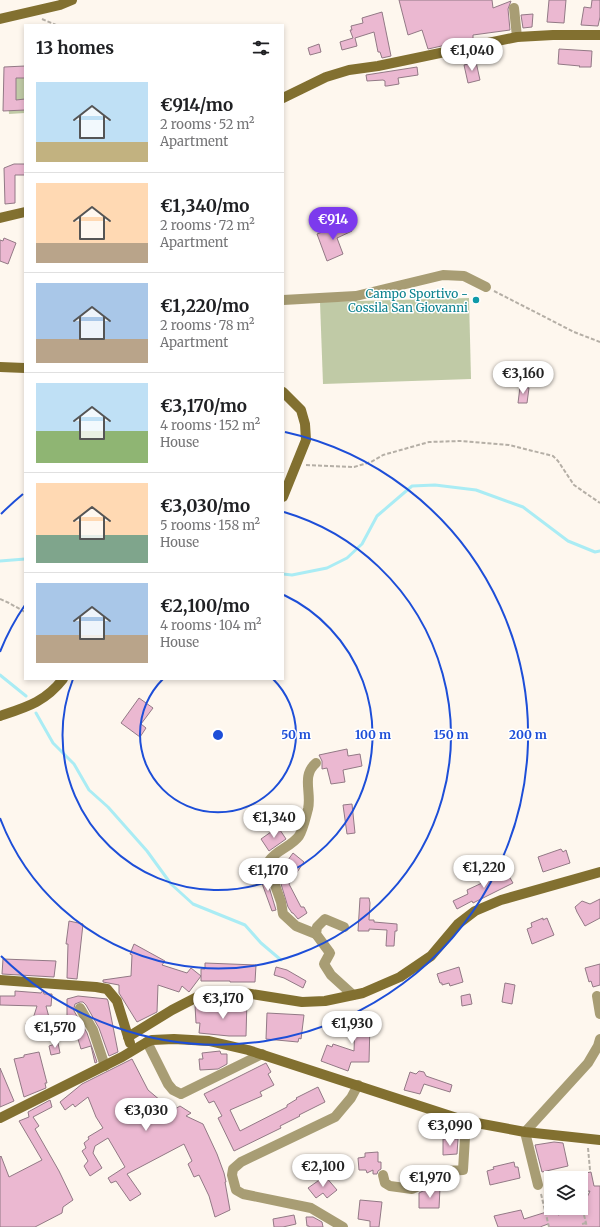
<!DOCTYPE html>
<html lang="en">
<head>
<meta charset="utf-8">
<style>
  :root { --surface:#fff; --page:#f2f2f2; --text:#202124; --muted:#757577; --line:#e0e0e0; --accent:#7c3aed }
  body { margin:0; font-family:Merriweather,serif; background:var(--page); color:var(--text); height:100vh; display:flex; flex-direction:column; font-size:15px; white-space:nowrap }
  * { box-sizing:border-box; margin:0 }
  p { font-size:13px; color:var(--muted) }
  .icon { flex:none; width:22px; height:22px; fill:none; stroke:currentColor; stroke-width:2; stroke-linecap:round; stroke-linejoin:round }
  .map { position:relative; flex:1; overflow:hidden }
  .sheet { position:absolute; left:24px; top:24px; width:260px; height:656px; display:flex; flex-direction:column; background:var(--surface); border-radius:0px; box-shadow:0 2px 6px #0003 }
  .sheet>* { flex:none }
  .buttons { position:absolute; left:544px; top:1171px; display:grid; gap:8px }
  .buttons a { display:grid; place-items:center; width:44px; height:44px; border-radius:0px; background:var(--surface); box-shadow:0 2px 6px #0003; font-size:20px }
  .price { position:absolute; translate:-50% -34px; padding:0 9px; border-radius:14px; background:#fff; color:#222; font-size:13px; line-height:26px; filter:drop-shadow(0 1px 2px #0008) }
  .price::after { content:''; position:absolute; left:50%; top:24px; width:12px; height:9px; margin-left:-6px; background:inherit; clip-path:polygon(0 0,100% 0,50% 100%) }
  .price.on { background:var(--accent); color:#fff }
  ul { padding:0; list-style:none }
  li { display:flex; align-items:center; gap:12px; height:100px; padding:0 12px }
  li+li { border-top:1px solid var(--line) }
  li span { display:grid; place-items:center; flex:none; width:112px; height:80px; border-radius:0px; color:#555 }
  li>.icon { margin-inline-start:auto }
  span .icon { width:48px; height:48px; fill:#fffc; stroke-width:1 }
  li b { font-size:17px }
  h2 { display:flex; justify-content:space-between; align-items:center; height:48px; padding:0 12px; font-size:17px }
  .map>svg:first-child { display:block }
</style>
</head>
<body>
<div class="map">
<svg width="600" height="1227" viewBox="0 0 600 1227">
  <rect width="100%" height="100%" fill="#fef7ee"/>
  <g fill="#c0caa6">
    <path d="M25,71V113L9,114L6,72Z"/>
    <path d="M469,298L471,379L323,384L320,302Z"/>
  </g>
  <g fill="none" stroke-linecap="round" stroke-linejoin="round">
    <g stroke="#aaecf4" stroke-width="3">
      <path d="M0,561L25,559"/>
      <path d="M283,574L292,575L327,568L347,558L362,544L377,516L412,486L435,485L476,490L523,507L568,541L595,552L600,551"/>
      <path d="M0,675L26,696"/>
      <path d="M36,713L53,743L74,764L89,790L108,807L147,851L171,884L193,904L245,925L261,943L281,960"/>
    </g>
  </g>
  <g fill="#ebb8d1" stroke="#927985">
    <path d="M399,0H492L493,8L511,1L508,9L510,30L473,35V39L428,49L422,30L408,35Z"/>
    <path d="M549,0H566L564,23L547,22Z"/>
    <path d="M592,0H600V17L598,26L581,25L584,7L591,8Z"/>
    <path d="M382,12L391,56L382,58L380,52H378L374,32L355,38L357,46L342,50L340,42L353,38L350,30H352L351,26L363,23L362,18Z"/>
    <path d="M533,14L532,27L523,28L521,15Z"/>
    <path d="M319,44L321,52L310,55L308,48Z"/>
    <path d="M559,49L592,51L591,67H579L580,66L558,64Z"/>
    <path d="M476,62L480,80L468,83L464,65Z"/>
    <path d="M25,66V78H16V100L25,99V110L3,111L4,67Z"/>
    <path d="M417,67L418,75L398,78L399,84L387,86H385V81L383,80L367,81L366,75Z"/>
    <path d="M14,164H25V175H15V203L5,204L4,168Z"/>
    <path d="M348,222L352,231L337,238L343,254L327,261L317,234Z"/>
    <path d="M4,238L16,243L8,264L0,261V240L3,241Z"/>
    <path d="M520,387L529,388L527,403H518Z"/>
    <path d="M139,698L153,708L141,724L146,728L140,737L121,723Z"/>
    <path d="M347,749L348,756L360,754L362,766L343,770L345,782L331,784L327,768L322,769V761L319,755Z"/>
    <path d="M352,804L355,833L347,834L343,805Z"/>
    <path d="M278,827L286,839L269,851L261,839Z"/>
    <path d="M561,849L563,852L566,850L570,863L543,872L538,857Z"/>
    <path d="M293,853L304,862L289,884L301,907H304L307,913L298,919L293,913H292L288,907L281,884L280,871Z"/>
    <path d="M506,871L513,883L473,903L472,901L457,909L453,901L468,894L467,890L482,883L479,876L487,873L490,879Z"/>
    <path d="M268,875L269,887L276,910L272,911L260,878Z"/>
    <path d="M360,898H369L370,903L369,920H374V922L397,924V931H395L394,946H386L387,930L369,929V931H358Z"/>
    <path d="M600,899V918L585,926L577,912L575,907L582,901L590,904Z"/>
    <path d="M543,918V920L547,918L554,935L532,944L527,929L532,927L531,923Z"/>
    <path d="M69,921L83,924L77,979L67,978L68,944H66Z"/>
    <path d="M134,944L165,961L162,965L187,973L191,968L201,976L189,992L182,986L179,992L158,985L157,1012L137,1022L119,993V985L103,982V980L131,976L132,955L130,954Z"/>
    <path d="M3,959L56,961L54,977L2,974Z"/>
    <path d="M205,963L256,965L255,982H230V981H201V969H205Z"/>
    <path d="M600,964V985L593,987L591,981L589,982L585,968Z"/>
    <path d="M276,967L287,970L306,981L303,988L284,978L274,975Z"/>
    <path d="M459,967L463,982L450,986L449,983L442,985V983H440L437,974Z"/>
    <path d="M505,983L515,985L512,1004L502,1002Z"/>
    <path d="M43,990L44,994H52L51,1006H46L50,1021L45,1022L46,1028L28,1032L26,1023L32,1022L37,1006L0,1005V996H15V991L41,993Z"/>
    <path d="M470,994L472,1004L462,1006L461,996Z"/>
    <path d="M78,996L107,999L108,1001L118,1052L109,1056L99,1028L86,1005L83,1002H80L75,1004L74,1008V1011L87,1033L97,1062L95,1063L91,1046L81,1049L74,1026L67,1028V999Z"/>
    <path d="M235,999L247,1000L246,1036H229L199,1033L200,1023H196L195,1005L205,1001V1009L234,1008Z"/>
    <path d="M267,1013L304,1015L301,1039L299,1038L298,1042L266,1039Z"/>
    <path d="M352,1013L371,1014V1024L370,1023L369,1062H351L348,1071L321,1061L327,1045L332,1047L333,1044L354,1051L355,1023H351Z"/>
    <path d="M58,1043L60,1053L51,1055L49,1046Z"/>
    <path d="M220,1051L221,1054H227V1064L218,1069L200,1070L199,1059H203L202,1053Z"/>
    <path d="M39,1052L47,1083H45L46,1088L24,1097L14,1059L24,1057V1055Z"/>
    <path d="M132,1059L148,1090L167,1106L175,1109L180,1106L191,1113L186,1116L203,1124L217,1154L224,1173L226,1182H225L230,1210L215,1217L209,1196L199,1175L194,1177L188,1164L192,1161L184,1144L127,1174L141,1194L130,1201L116,1181L111,1183L108,1178L125,1167L108,1138L95,1146L93,1153L102,1168L90,1176L84,1166L88,1161L82,1151L86,1148L84,1143L89,1139L88,1137L103,1128L96,1117L88,1097L75,1107L73,1104L65,1110L60,1102L82,1084Z"/>
    <path d="M266,1063L271,1072L268,1074L274,1085L260,1092L262,1096L230,1110L240,1131L287,1107V1105L297,1099L296,1098L318,1087L325,1102L299,1115L300,1116L280,1126L281,1128L234,1151L218,1118L222,1116L214,1101L209,1103L204,1094Z"/>
    <path d="M0,1068L14,1101L0,1107Z"/>
    <path d="M419,1071L424,1072L426,1076L452,1085L450,1092L424,1084L420,1094L404,1090L410,1072L416,1074Z"/>
    <path d="M50,1100L52,1107L33,1117L39,1126L35,1129L59,1171L73,1200L63,1207L62,1213L35,1227H0V1157L1,1156L9,1177L42,1160L19,1121L29,1117L28,1112Z"/>
    <path d="M443,1139H458L457,1154L443,1155Z"/>
    <path d="M554,1142L563,1143L568,1166L542,1172L535,1145Z"/>
    <path d="M378,1152V1162H381V1169L378,1171L377,1174H373V1170L367,1173L366,1170H359L358,1158L365,1157V1153Z"/>
    <path d="M514,1162L515,1167H518L520,1178L490,1185L487,1171L494,1169L493,1167Z"/>
    <path d="M591,1172L594,1186H600V1227H549L548,1224L540,1227H498L494,1216L521,1210L524,1219L556,1209L558,1215L582,1208L590,1191L581,1192V1174Z"/>
    <path d="M325,1176L337,1190L327,1198L323,1193L316,1198L308,1188Z"/>
    <path d="M434,1188H440L439,1208H419V1193L427,1189L430,1192Z"/>
    <path d="M360,1200L382,1202L379,1227H370V1221L358,1219Z"/>
    <path d="M294,1215L296,1224L283,1227H274L273,1219Z"/>
    <path d="M306,1217H313L322,1222L323,1227H309V1226H307Z"/>
  </g>
  <g fill="none" stroke-linecap="round" stroke-linejoin="round">
    <g stroke="#b5afa6" stroke-width="2" stroke-dasharray="4 2" stroke-linecap="butt">
      <path d="M42,19L56,25"/>
      <path d="M494,291L574,332L600,342"/>
      <path d="M306,465L354,467L371,462L383,455L429,442L460,441L509,445L553,456L558,461L574,485L600,503"/>
      <path d="M0,599L9,603L25,612"/>
      <path d="M588,1148L590,1170"/>
      <path d="M541,1194L549,1227"/>
      <path d="M581,1203L582,1208"/>
      <path d="M584,1215L587,1227"/>
      <path d="M582,1224L586,1223"/>
    </g>
    <g stroke="#a89d74" stroke-width="10">
      <path d="M514,8L517,37"/>
      <path d="M283,300L356,296L443,275L464,276L486,287"/>
      <path d="M344,927L325,919L317,927L316,934L330,953L324,964L331,975L353,995"/>
      <path d="M316,934L296,926L283,914L281,902L275,885L274,874L269,861C276,850 291,847 299,836C303,830 306,816 308,809C312,793 301,776 316,763"/>
      <path d="M597,996L600,1014"/>
      <path d="M80,1008L93,1030L105,1066"/>
      <path d="M147,1042L168,1084L173,1090L181,1094L262,1054"/>
      <path d="M383,1175L385,1183L390,1186L412,1189L423,1184L434,1175L446,1171L463,1170L466,1121"/>
      <path d="M538,1185L525,1132L588,1063L598,1046L600,1039"/>
      <path d="M343,1227L311,1208L243,1194L236,1190L232,1175L233,1169L241,1162L335,1117L351,1098L358,1085"/>
    </g>
    <g stroke="#827030" stroke-width="10">
      <path d="M0,19L60,5L72,0"/>
      <path d="M283,98L326,77L349,70L378,66L517,37L553,35H600"/>
      <path d="M0,218L25,212"/>
      <path d="M0,367L25,368"/>
      <path d="M283,392L301,410L305,424L306,440L283,497"/>
      <path d="M0,716C27,707 45,702 63,679"/>
      <path d="M0,980L96,987L107,989L117,1001L130,1043"/>
      <path d="M128,1037L172,1010L205,993L239,992L302,1002L325,1001L363,993L400,977L431,956L458,924L475,911L501,900L600,872"/>
      <path d="M0,1118L122,1057L147,1042L152,1040L174,1039L209,1041L248,1050L466,1121L525,1132L600,1140"/>
    </g>
  </g>
  <g fill="none" stroke="#1d4ed8" stroke-width="2">
    <path d="M273 679A78 78 0 1 1 163 679"/>
    <path d="M284 595A155 155 0 1 1 73 679"/>
    <path d="M0 652A233 233 0 0 1 25 605M284 512A233 233 0 1 1 0 818"/>
    <path d="M1 514A310 310 0 0 1 23 494M285 432A310 310 0 1 1 1 956"/>
  </g>
  <circle fill="#0f9aa8" stroke="#fff" stroke-width="1.5" cx="476" cy="300" r="4"/>
  <g text-anchor="middle" dominant-baseline="central" stroke-width="3" stroke-linejoin="round" paint-order="stroke">
    <g font-size="12" fill="#0d838f" stroke="#fff" text-anchor="end">
      <text x="468" y="293">Campo Sportivo -<tspan x="468" dy="14">Cossila San Giovanni</tspan></text>
    </g>
  </g>
  <circle cx="218" cy="735" r="6" fill="#1d4ed8" stroke="#fff" stroke-width="2"/>
  <g font-size="12" text-anchor="middle" font-weight="bold" fill="#1d4ed8" stroke="#fff" stroke-width="3" stroke-linejoin="round" paint-order="stroke">
    <text x="296" y="739">50 m</text>
    <text x="373" y="739">100 m</text>
    <text x="451" y="739">150 m</text>
    <text x="528" y="739">200 m</text>
  </g>
</svg>
<div class="buttons">
<a><svg class="icon" aria-label="layers" viewBox="0 0 24 24"><path d="M12 4l9 5-9 5-9-5zM3 14l9 5 9-5"/></svg></a>
</div>
<b class="price" style="left:472px;top:72px">€1,040</b>
<b class="price on" style="left:333px;top:241px">€914</b>
<b class="price" style="left:523px;top:395px">€3,160</b>
<b class="price" style="left:274px;top:839px">€1,340</b>
<b class="price" style="left:484px;top:889px">€1,220</b>
<b class="price" style="left:268px;top:892px">€1,170</b>
<b class="price" style="left:223px;top:1020px">€3,170</b>
<b class="price" style="left:352px;top:1045px">€1,930</b>
<b class="price" style="left:55px;top:1049px">€1,570</b>
<b class="price" style="left:146px;top:1132px">€3,030</b>
<b class="price" style="left:450px;top:1147px">€3,090</b>
<b class="price" style="left:323px;top:1188px">€2,100</b>
<b class="price" style="left:430px;top:1199px">€1,970</b>
<section class="sheet">
<h2>13 homes<svg class="icon" aria-label="filters" viewBox="0 0 24 24"><path d="M4 7h16M4 17h16"/><circle cx="9" cy="7" r="2"/><circle cx="15" cy="17" r="2"/></svg></h2>
<ul>
<li><span style="background:linear-gradient(#bfe0f5 75%,#c2b280 0)"><svg class="icon" aria-label="home" viewBox="0 0 24 24"><path d="M3 11l9-7 9 7M6 9v11h12V9"/></svg></span><div><b>€914/mo</b><p>2 rooms · 52 m²</p><p>Apartment</p></div></li>
<li><span style="background:linear-gradient(#ffd9b3 75%,#b9a48a 0)"><svg class="icon" aria-label="home" viewBox="0 0 24 24"><path d="M3 11l9-7 9 7M6 9v11h12V9"/></svg></span><div><b>€1,340/mo</b><p>2 rooms · 72 m²</p><p>Apartment</p></div></li>
<li><span style="background:linear-gradient(#a9c7e8 70%,#b9a48a 0)"><svg class="icon" aria-label="home" viewBox="0 0 24 24"><path d="M3 11l9-7 9 7M6 9v11h12V9"/></svg></span><div><b>€1,220/mo</b><p>2 rooms · 78 m²</p><p>Apartment</p></div></li>
<li><span style="background:linear-gradient(#bfe0f5 60%,#8fb573 0)"><svg class="icon" aria-label="home" viewBox="0 0 24 24"><path d="M3 11l9-7 9 7M6 9v11h12V9"/></svg></span><div><b>€3,170/mo</b><p>4 rooms · 152 m²</p><p>House</p></div></li>
<li><span style="background:linear-gradient(#ffd9b3 65%,#7fa58c 0)"><svg class="icon" aria-label="home" viewBox="0 0 24 24"><path d="M3 11l9-7 9 7M6 9v11h12V9"/></svg></span><div><b>€3,030/mo</b><p>5 rooms · 158 m²</p><p>House</p></div></li>
<li><span style="background:linear-gradient(#a9c7e8 65%,#b9a48a 0)"><svg class="icon" aria-label="home" viewBox="0 0 24 24"><path d="M3 11l9-7 9 7M6 9v11h12V9"/></svg></span><div><b>€2,100/mo</b><p>4 rooms · 104 m²</p><p>House</p></div></li>
</ul>
</section>
</div>
</body>
</html>
